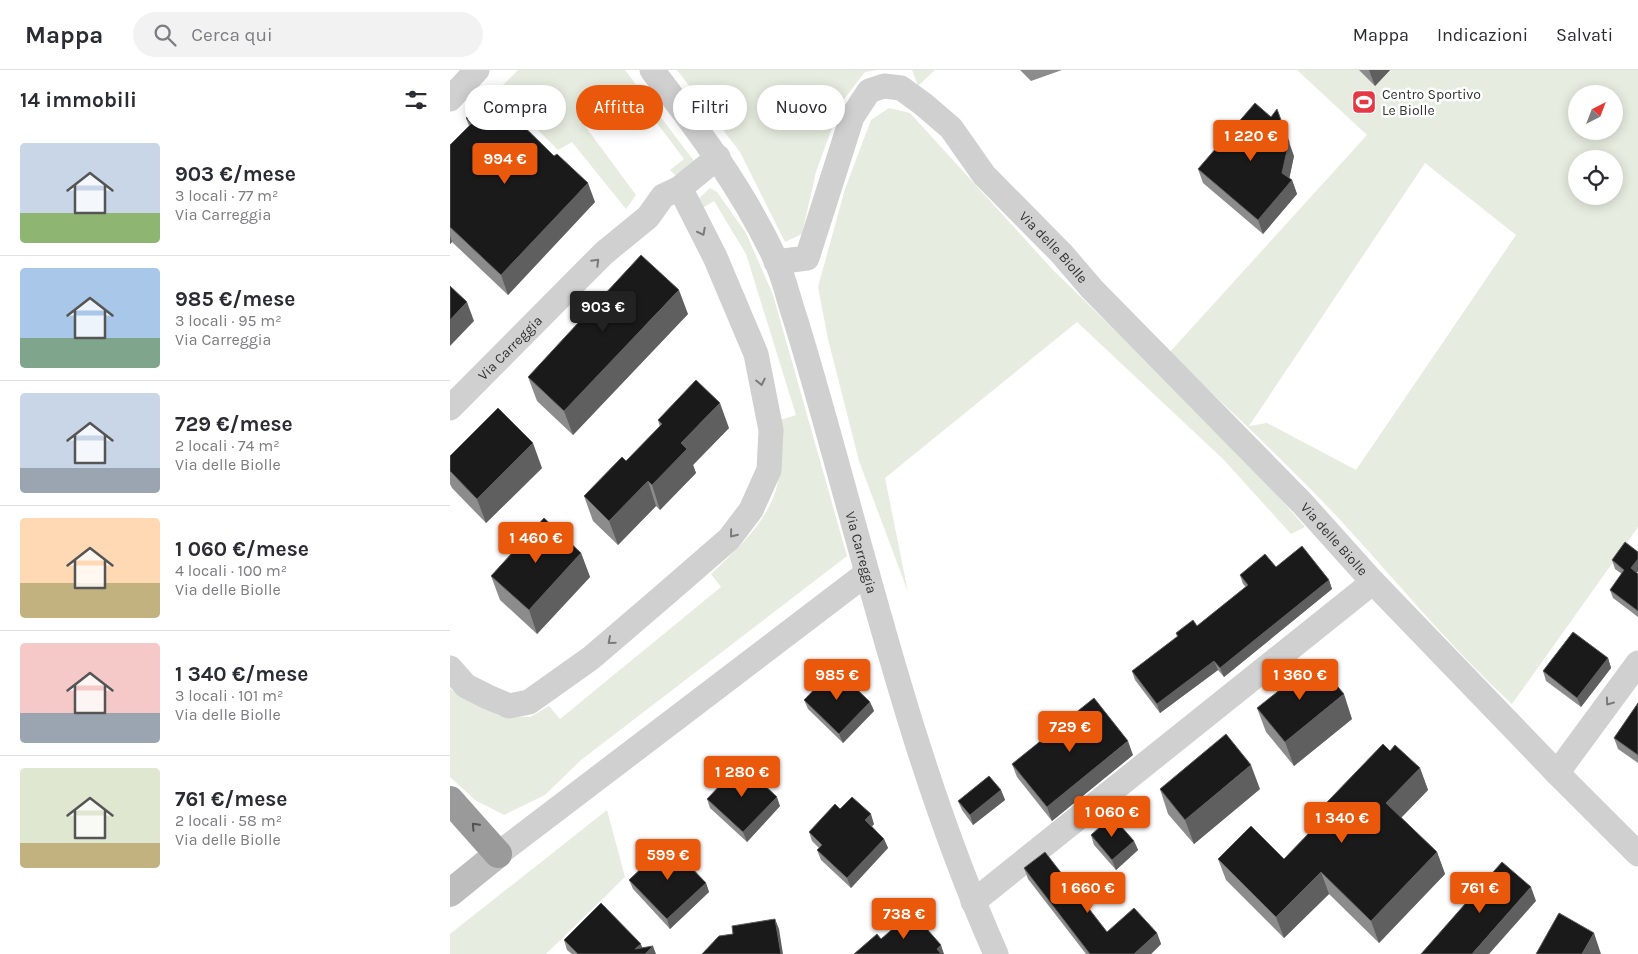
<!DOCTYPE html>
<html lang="it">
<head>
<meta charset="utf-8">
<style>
  :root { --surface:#fff; --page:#f2f2f3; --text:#2b2b33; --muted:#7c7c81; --line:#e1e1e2; --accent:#ea580c }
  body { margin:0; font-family:Karla,sans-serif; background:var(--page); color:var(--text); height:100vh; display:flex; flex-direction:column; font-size:19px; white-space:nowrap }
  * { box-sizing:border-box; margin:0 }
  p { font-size:16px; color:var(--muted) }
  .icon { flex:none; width:28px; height:28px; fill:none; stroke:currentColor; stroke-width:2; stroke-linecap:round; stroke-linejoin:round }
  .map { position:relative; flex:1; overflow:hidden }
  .details { display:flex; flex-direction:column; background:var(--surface); width:450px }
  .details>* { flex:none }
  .guide { position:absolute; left:15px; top:15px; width:475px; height:45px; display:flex; gap:10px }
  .needle { width:32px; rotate:42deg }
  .fabs { position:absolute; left:1118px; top:15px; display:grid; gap:10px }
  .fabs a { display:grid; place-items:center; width:55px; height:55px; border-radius:50%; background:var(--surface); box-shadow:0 2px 12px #0003; font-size:25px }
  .price { position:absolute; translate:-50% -42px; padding:0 11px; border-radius:5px; background:var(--accent); color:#fff; font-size:16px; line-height:32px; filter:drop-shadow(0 1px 2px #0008) }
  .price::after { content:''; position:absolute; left:50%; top:30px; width:15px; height:11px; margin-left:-8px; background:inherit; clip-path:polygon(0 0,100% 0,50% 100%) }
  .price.on { background:#222; color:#fff }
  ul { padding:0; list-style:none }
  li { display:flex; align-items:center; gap:15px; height:125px; padding:0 20px }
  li+li { border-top:1px solid var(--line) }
  li span { display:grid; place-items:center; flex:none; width:140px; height:100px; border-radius:5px; color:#555 }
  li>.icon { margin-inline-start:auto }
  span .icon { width:60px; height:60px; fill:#fffc; stroke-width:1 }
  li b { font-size:21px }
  h2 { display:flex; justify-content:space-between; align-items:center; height:60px; padding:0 20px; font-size:21px }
  .pill { padding:0 18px; border-radius:22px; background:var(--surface); box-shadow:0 2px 12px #0003; font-size:18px; line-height:45px }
  .pill.on { background:var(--accent); color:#fff }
  header { display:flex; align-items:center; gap:30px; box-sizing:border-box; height:70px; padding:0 25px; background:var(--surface); border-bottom:1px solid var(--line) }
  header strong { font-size:24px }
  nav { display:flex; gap:28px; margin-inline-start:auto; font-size:18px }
  .search { width:350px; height:45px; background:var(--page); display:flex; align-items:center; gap:12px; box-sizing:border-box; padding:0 18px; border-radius:28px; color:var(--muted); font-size:19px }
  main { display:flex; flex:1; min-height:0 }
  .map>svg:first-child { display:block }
</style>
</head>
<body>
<header>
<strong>Mappa</strong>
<div class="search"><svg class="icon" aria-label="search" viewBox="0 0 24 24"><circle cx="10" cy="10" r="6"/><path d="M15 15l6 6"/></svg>Cerca qui</div>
<nav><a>Mappa</a><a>Indicazioni</a><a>Salvati</a></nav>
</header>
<main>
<section class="details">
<h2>14 immobili<svg class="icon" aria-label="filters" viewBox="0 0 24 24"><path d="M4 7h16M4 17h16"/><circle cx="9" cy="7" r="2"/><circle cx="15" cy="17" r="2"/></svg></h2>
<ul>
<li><span style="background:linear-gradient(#c9d6e8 70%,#8fb573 0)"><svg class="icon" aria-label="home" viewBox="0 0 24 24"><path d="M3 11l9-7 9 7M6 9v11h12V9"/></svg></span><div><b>903 €/mese</b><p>3 locali · 77 m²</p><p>Via Carreggia</p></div></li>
<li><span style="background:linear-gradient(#a9c7e8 70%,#7fa58c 0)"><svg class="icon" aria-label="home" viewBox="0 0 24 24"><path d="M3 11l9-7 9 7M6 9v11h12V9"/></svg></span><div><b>985 €/mese</b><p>3 locali · 95 m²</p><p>Via Carreggia</p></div></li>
<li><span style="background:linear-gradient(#c9d6e8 75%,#9aa5b1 0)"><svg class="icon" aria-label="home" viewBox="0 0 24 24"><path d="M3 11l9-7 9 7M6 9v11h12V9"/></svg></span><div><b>729 €/mese</b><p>2 locali · 74 m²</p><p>Via delle Biolle</p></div></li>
<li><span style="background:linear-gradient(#ffd9b3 65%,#c2b280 0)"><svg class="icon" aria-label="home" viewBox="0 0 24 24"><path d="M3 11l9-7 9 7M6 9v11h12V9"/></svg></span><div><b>1 060 €/mese</b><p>4 locali · 100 m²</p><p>Via delle Biolle</p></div></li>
<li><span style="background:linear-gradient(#f6c9c9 70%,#9aa5b1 0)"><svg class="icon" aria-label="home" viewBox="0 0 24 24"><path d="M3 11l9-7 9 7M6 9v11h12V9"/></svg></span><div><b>1 340 €/mese</b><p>3 locali · 101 m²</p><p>Via delle Biolle</p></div></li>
<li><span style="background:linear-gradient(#dfe7d0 75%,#c2b280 0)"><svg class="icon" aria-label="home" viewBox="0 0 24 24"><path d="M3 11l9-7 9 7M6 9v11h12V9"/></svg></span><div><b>761 €/mese</b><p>2 locali · 58 m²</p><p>Via delle Biolle</p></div></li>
</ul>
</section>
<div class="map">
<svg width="1188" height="884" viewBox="0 0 1188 884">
  <rect width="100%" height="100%" fill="#fff"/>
  <g fill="#e6ecdf" fill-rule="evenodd">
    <path d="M68,0H175L244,91L227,107L220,100L234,89L183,21L135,56L186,125L176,139L122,72L108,80L48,20Z"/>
    <path d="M227,0H428L415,2L391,33L366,102L352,164L335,172L290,82Z"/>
    <path d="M462,0H485L468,16Z"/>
    <path d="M847,0H1188V457L1062,634C1001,578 949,514 893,453C838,394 778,338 719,283L917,65ZM1126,24H1164V61H1126ZM1126,89H1164V126H1126ZM975,93L1066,165L906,400L817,353L799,356Z"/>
    <path d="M439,38L460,43L603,200L788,380L855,457L841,464L773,389L627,252L435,408L458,522L409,391L378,269L368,217L395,119L421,50Z"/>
    <path d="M260,118L267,122L296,163L323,225L397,486L131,690L95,725L54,745L25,730L0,707V619L49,646L80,647L99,636L110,649L271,517L261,504C288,478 320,450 328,412C333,393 329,369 330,350L346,345L296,184L264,131L249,140L245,132Z"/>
    <path d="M157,740L175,807L96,884H0V864Z"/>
  </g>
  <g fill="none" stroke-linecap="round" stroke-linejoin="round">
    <g stroke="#d0d0d0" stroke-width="25">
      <path id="s1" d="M202,0C249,61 292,118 325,188C334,207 338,228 345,248C363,306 379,365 395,423C438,579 480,736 546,884"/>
      <path d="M0,29L27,0"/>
      <path id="s2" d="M326,192L357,188L402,47L419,21L434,16L451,18L473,34L501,58L534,105L612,184L642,219L852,433L923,512L1107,703L1188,784"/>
      <path id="s3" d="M0,338L154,183L198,147L213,126L230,118L268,87"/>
      <path d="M0,598L16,616L38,627L59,636L79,632L141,588L211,528L279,469L301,440L319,400L321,360L306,284L265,187L230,118"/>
      <path d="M1107,703L1188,593"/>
      <path d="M48,784L417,503"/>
      <path d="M523,832L923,512"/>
    </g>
    <path stroke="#bdbdbd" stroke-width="28" d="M0,823L48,784"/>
    <path stroke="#9a9a9a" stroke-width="28" d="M0,730L48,784"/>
  </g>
  <g fill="#8c8c8c">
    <path d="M570,0H612L581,11Z"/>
    <path d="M909,0H940L925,16Z"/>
    <path d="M16,48L145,132L58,225L2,172L0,174V75L19,56Z"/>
    <path d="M844,86L839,108L842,110L847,124L813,164L753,113L748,99Z"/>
    <path d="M238,244L123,365L87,331L78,307Z"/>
    <path d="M208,350L279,358L243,395L246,403L210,440L206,436L168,475L143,451L134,426L176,391L210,357Z"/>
    <path d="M0,386L92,398L36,453L2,418L0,414Z"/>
    <path d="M1188,482V501L1187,503L1188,504V547L1163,528L1160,520L1172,504L1165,499L1162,490Z"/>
    <path d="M131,483L140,507L87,564L50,530L41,506Z"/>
    <path d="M826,497L879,510L882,519L774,607L768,600L710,643L685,610L682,601L727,567L726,563L747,556L796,517L793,514L790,505Z"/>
    <path d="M1158,588L1161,598L1131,637L1096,611L1093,601Z"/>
    <path d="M354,630L420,632L424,641L393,673L358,639Z"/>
    <path d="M1188,633V693L1168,679L1164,668Z"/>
    <path d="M807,638L902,649L844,696L816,662Z"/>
    <path d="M940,681L970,698L978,720L951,748L987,782L995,804L929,873L879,824L834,868L776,810L768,789H834L858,764L855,755Z"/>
    <path d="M683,685L602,751L567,707L562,694Z"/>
    <path d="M710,719H810L744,774L718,744Z"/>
    <path d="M551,720L555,730L523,755L512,740L508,731Z"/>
    <path d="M257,729L330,736L297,772L260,738Z"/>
    <path d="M390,739L424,754L422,756L434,769L438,778L401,818L371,790L367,780L369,778L362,771L359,762Z"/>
    <path d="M641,765L684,771L688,780L666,800L644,775Z"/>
    <path d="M574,798L657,862L707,863L711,874L701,884H636L578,809Z"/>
    <path d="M179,810L256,813L259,822L220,859L183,819Z"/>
    <path d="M114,870L193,878L206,884H122L117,880Z"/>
  </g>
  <g fill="#5f5f5f">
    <path d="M919,0H940L925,16Z"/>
    <path d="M839,72L844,86L838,115L842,110L847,124L813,164L808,150L832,103Z"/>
    <path d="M138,113L145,132L58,225L51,205Z"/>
    <path d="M0,166L2,172L0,174Z"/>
    <path d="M229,220L238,244L123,365L114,341Z"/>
    <path d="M17,232L24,251L0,276V250Z"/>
    <path d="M270,333L279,358L243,395L246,403L210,440L202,415L231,373Z"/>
    <path d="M83,373L92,398L36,453L27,429Z"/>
    <path d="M198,411L206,436L168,475L159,451Z"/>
    <path d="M131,483L140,507L87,564L79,540Z"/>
    <path d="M1188,489V501L1184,507L1181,498Z"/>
    <path d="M879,510L882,519L774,607L770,598Z"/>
    <path d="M1158,588L1161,598L1131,637L1127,628Z"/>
    <path d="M764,591L768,600L710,643L707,634Z"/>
    <path d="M894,624L902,649L844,696L835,672Z"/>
    <path d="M420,632L424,641L393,673L389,664Z"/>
    <path d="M678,671L683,685L602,751L597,737Z"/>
    <path d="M801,695L810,719L744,774L735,750Z"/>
    <path d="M970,698L978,720L944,755L936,733Z"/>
    <path d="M551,720L555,730L523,755L520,745Z"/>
    <path d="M327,727L330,736L297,772L293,762Z"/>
    <path d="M421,744L424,754L419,760L415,750Z"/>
    <path d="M434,769L438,778L401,818L397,808Z"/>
    <path d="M684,771L688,780L666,800L662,790Z"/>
    <path d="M987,782L995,804L929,873L921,851Z"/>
    <path d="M871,802L879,824L834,868L826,847Z"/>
    <path d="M256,813L259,822L220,859L217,849Z"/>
    <path d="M1081,817L1086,831L1039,884H1022Z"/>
    <path d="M325,849L329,859L333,884H331Z"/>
    <path d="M707,863L711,874L701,884H684Z"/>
    <path d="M1144,863L1151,884H1132Z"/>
    <path d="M191,874L194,883L185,879Z"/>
    <path d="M491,875L494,884H489L487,879Z"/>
    <path d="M203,876L206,884H195Z"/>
  </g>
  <g fill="#1a1a1a" stroke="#5f5f5f">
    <path d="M40,23L104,86L107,84L138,113L51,205L0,157V75L21,54L16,48Z"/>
    <path d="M805,33L821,47L827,39L839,72L832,103L842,110L808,150L748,99Z"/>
    <path d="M191,185L229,220L114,341L78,307Z"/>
    <path d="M0,216L17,232L0,250Z"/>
    <path d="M246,310L270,333L231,373L237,379L202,415L198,411L159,451L134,426L172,387L176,391L212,354L208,350Z"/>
    <path d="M48,338L83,373L27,429L0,401V386Z"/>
    <path d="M94,448L131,483L79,540L41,506Z"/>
    <path d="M1175,472L1188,482V489L1181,498L1188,504V541L1160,520L1174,500L1162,490Z"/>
    <path d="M852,476L879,510L770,598L764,591L707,634L682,601L728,566L726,563L743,550L747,556L798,515L790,505L815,484L826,497Z"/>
    <path d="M1123,562L1158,588L1127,628L1093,601Z"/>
    <path d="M866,591L894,624L835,672L807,638Z"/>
    <path d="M385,598L420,632L389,664L354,630Z"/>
    <path d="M644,628L678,671L597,737L562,694Z"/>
    <path d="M1188,633V685L1164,668Z"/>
    <path d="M776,664L801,695L735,750L710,719Z"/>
    <path d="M933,674L940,681L945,675L970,698L936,733L987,782L921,851L871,802L826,847L768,789L801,756L834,789L861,761L855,755Z"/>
    <path d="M291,693L327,727L293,762L257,729Z"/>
    <path d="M539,706L551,720L520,745L508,731Z"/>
    <path d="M402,727L421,744L415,750L434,769L397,808L367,780L372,775L359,762L385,734L390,739Z"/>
    <path d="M662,746L684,771L662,790L641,765Z"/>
    <path d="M218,773L256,813L217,849L179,810Z"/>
    <path d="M595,782L657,862L684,838L707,863L684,884H640L574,798Z"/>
    <path d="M1052,792L1081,817L1022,884H971Z"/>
    <path d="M151,833L191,874L185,879L203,876L195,884H128L114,870Z"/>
    <path d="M462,842L491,875L487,879L491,884H404L427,864L431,869Z"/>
    <path d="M1109,843L1144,863L1132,884H1086Z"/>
    <path d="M325,849L331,884H252L269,866L283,864L282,856Z"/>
  </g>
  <defs><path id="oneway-chevron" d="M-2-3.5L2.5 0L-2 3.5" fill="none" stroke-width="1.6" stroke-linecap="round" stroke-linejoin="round" transform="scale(1.25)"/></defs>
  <g stroke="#7a7a7a">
    <use href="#oneway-chevron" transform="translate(252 162) rotate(63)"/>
    <use href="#oneway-chevron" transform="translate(146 192) rotate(-45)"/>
    <use href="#oneway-chevron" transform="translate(311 312) rotate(78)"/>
    <use href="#oneway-chevron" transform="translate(283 464) rotate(129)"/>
    <use href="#oneway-chevron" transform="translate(161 571) rotate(139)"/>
    <use href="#oneway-chevron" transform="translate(1159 632) rotate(126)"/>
  </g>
  <use stroke="#525252" href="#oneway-chevron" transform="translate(25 756) rotate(-133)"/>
  <defs>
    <symbol id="stadium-square" viewBox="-11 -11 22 22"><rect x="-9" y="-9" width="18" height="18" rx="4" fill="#e63946" stroke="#fff"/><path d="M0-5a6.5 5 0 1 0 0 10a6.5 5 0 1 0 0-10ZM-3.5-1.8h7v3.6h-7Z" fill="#fff"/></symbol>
  </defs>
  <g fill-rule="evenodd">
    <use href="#stadium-square" x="900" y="18" width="28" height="28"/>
  </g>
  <g text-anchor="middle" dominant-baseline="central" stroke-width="5" stroke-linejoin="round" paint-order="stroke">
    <g font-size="14" fill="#333" stroke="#fff" text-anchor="start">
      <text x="932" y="24">Centro Sportivo<tspan x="932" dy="16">Le Biolle</tspan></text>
    </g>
    <g font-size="14" fill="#333" stroke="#fff">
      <text stroke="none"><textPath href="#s2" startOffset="465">Via delle Biolle</textPath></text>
      <text stroke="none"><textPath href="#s3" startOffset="85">Via Carreggia</textPath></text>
      <text stroke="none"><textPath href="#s2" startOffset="870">Via delle Biolle</textPath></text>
      <text stroke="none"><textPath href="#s1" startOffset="532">Via Carreggia</textPath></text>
    </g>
  </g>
</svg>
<div class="fabs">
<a><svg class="needle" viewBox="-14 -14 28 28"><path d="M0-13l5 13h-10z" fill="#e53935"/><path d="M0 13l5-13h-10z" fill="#7c7c81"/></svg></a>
<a><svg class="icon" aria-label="locate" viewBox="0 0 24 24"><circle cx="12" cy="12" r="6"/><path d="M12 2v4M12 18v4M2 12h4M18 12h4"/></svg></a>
</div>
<b class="price" style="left:801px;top:92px">1 220 €</b>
<b class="price" style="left:55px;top:115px">994 €</b>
<b class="price on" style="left:153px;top:263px">903 €</b>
<b class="price" style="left:86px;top:494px">1 460 €</b>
<b class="price" style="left:387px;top:631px">985 €</b>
<b class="price" style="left:850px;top:631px">1 360 €</b>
<b class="price" style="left:620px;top:683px">729 €</b>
<b class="price" style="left:292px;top:728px">1 280 €</b>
<b class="price" style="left:662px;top:768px">1 060 €</b>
<b class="price" style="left:892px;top:774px">1 340 €</b>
<b class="price" style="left:218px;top:811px">599 €</b>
<b class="price" style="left:638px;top:844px">1 660 €</b>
<b class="price" style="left:1030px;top:844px">761 €</b>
<b class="price" style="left:454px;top:870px">738 €</b>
<div class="guide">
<a class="pill">Compra</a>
<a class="pill on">Affitta</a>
<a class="pill">Filtri</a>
<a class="pill">Nuovo</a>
</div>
</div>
</main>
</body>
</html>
